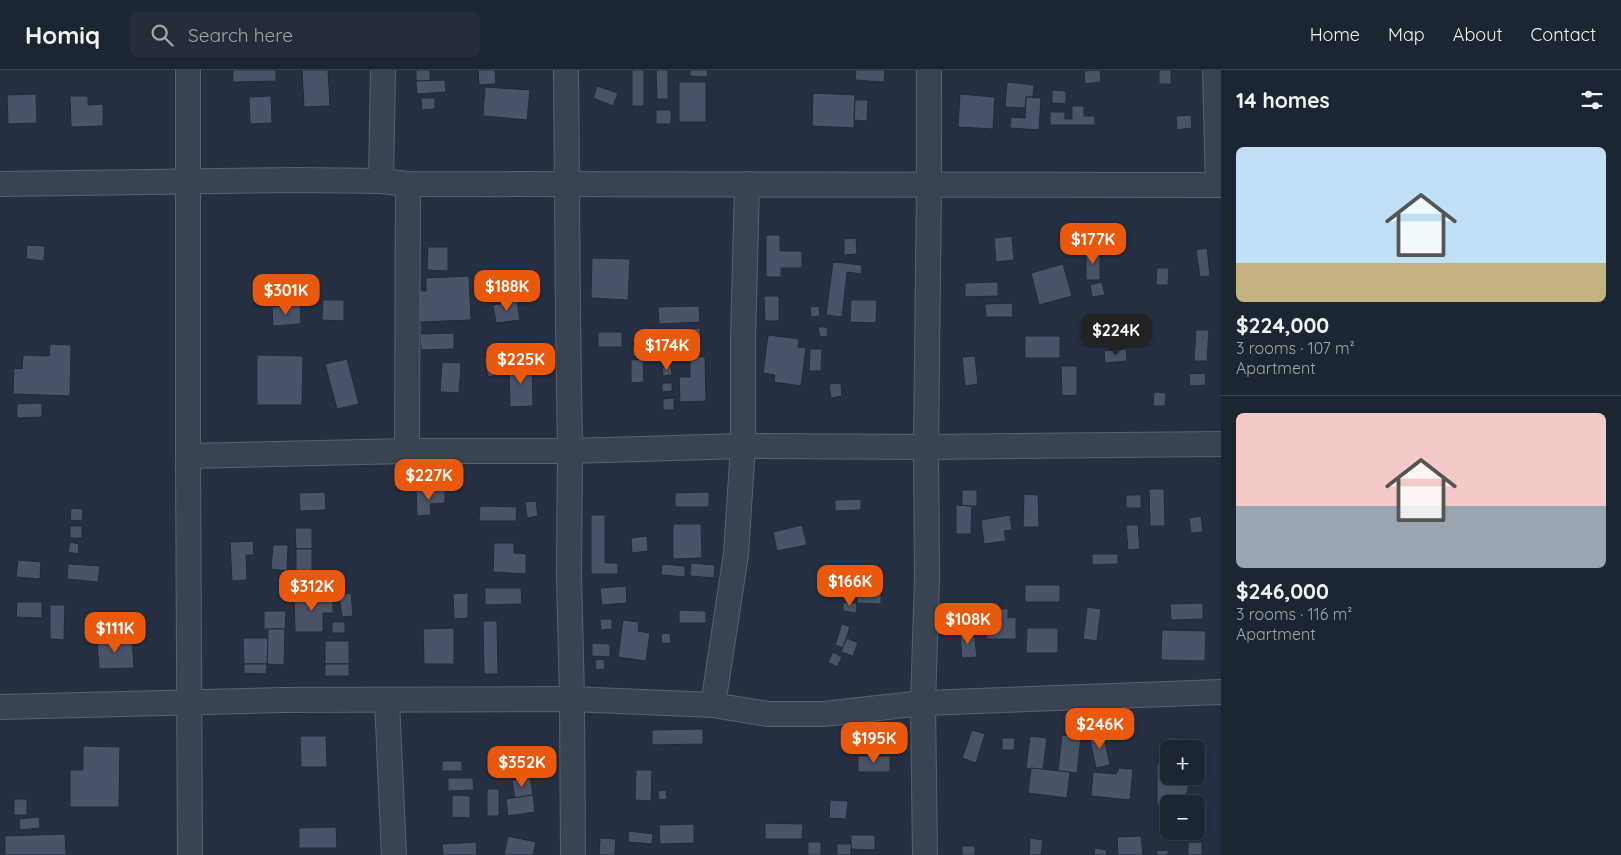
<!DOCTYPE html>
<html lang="en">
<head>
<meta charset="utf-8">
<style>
  :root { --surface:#1c2532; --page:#252d3a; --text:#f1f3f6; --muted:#a0a5ac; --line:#3a424d; --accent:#ea580c }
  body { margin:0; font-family:Quicksand,sans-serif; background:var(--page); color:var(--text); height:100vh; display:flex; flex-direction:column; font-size:19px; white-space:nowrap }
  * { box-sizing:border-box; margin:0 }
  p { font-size:16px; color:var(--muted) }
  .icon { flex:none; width:28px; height:28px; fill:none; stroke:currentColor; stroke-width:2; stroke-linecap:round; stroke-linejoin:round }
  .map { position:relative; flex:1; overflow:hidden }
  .details { display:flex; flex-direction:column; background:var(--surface); width:400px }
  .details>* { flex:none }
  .buttons { position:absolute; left:1160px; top:670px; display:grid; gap:10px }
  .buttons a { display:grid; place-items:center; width:45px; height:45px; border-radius:8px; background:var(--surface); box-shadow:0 2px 8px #0003,0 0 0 1px var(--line); font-size:25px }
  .price { position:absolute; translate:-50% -42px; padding:0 11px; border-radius:10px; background:var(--accent); color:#fff; font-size:16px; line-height:32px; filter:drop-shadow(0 1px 2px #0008) }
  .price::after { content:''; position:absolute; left:50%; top:30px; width:15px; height:11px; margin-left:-8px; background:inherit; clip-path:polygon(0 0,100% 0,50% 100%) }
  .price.active { background:#222; color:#fff }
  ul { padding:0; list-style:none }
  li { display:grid; align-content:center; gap:10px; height:265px; padding:0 15px }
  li+li { border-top:1px solid var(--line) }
  li span { display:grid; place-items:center; height:155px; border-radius:8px; color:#555 }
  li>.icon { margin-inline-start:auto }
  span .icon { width:90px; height:90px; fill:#fffc; stroke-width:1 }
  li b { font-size:21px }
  h2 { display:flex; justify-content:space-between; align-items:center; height:60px; padding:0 15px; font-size:21px }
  header { display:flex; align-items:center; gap:30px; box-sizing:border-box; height:70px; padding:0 25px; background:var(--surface); border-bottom:1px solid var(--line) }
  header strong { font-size:24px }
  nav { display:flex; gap:28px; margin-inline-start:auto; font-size:18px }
  .search { width:350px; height:45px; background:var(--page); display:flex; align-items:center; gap:12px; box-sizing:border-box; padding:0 18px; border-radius:8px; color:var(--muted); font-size:19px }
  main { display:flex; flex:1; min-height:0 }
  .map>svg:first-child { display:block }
</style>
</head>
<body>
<header>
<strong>Homiq</strong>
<div class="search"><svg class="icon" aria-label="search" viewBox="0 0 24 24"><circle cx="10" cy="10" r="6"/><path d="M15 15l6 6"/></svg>Search here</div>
<nav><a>Home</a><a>Map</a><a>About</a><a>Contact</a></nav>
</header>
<main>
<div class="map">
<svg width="1221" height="785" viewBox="0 0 1221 785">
  <rect width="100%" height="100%" fill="#253143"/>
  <g fill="#495469" stroke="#202a3a">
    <path d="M233,0H276V11L233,12Z"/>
    <path d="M302,0H328L330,36L304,37Z"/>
    <rect x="416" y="0" width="14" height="11"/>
    <path d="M478,0H495L496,14L479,15Z"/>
    <rect x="632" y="0" width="12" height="36"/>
    <path d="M656,0H668V29H657Z"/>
    <path d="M690,0H708L707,7L690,6Z"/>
    <path d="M856,0H885L884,12L855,10Z"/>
    <path d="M1100,0L1101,12L1085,14L1084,1Z"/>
    <rect x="1159" y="0" width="12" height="14"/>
    <path d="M445,10L446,22L417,24L416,11Z"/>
    <rect x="679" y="12" width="27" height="40"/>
    <path d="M1007,12L1034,15L1033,27H1026L1025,38L1005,37Z"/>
    <path d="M597,16L618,23L613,36L593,28Z"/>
    <path d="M485,17L530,20L527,50L483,46Z"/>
    <path d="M1052,20L1066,21V34L1052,33Z"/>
    <path d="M813,23L855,25L854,58L812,56Z"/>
    <path d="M36,24L37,53L8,54L7,25Z"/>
    <path d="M960,24L995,27L993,59L958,57Z"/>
    <path d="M70,26H88V35L103,34V56L71,57Z"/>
    <path d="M271,26L272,53L250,54L249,27Z"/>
    <path d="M1026,27L1041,28L1039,60L1010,58L1011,47L1025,48Z"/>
    <path d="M421,28H435V39L422,40Z"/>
    <path d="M855,30H868L867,51L854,50Z"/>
    <path d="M1072,36H1084V46H1095V55H1050V42H1065V49H1072Z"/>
    <rect x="656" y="40" width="15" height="14"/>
    <path d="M1191,45L1192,58L1177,60L1176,46Z"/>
    <path d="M766,165H780V181H802V198H781V207H766Z"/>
    <path d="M1012,166L1014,190L996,192L994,168Z"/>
    <path d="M856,168L857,184L844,185V169Z"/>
    <path d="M27,175L45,176L44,191L26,189Z"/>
    <path d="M428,177H448V201L427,200Z"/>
    <path d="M1207,178L1210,206L1200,207L1196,180Z"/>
    <rect x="1086" y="180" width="14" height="30"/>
    <path d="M592,188L630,189L628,230L591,228Z"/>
    <path d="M833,192L862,195L861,204L847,202L842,247L826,245Z"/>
    <path d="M1063,194L1072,226L1039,235L1031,203Z"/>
    <path d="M1157,198H1169L1168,215H1156Z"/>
    <path d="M469,206L471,250L420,252L419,221H426V208Z"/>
    <path d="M998,212V226L965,227V213Z"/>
    <path d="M1102,212L1105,225L1092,227L1090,215Z"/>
    <path d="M764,226H779V251H765Z"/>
    <path d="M323,230H344V251L322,250Z"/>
    <path d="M851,230H877L876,253L850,252Z"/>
    <path d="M517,231L520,250L496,253L493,235Z"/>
    <path d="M1012,233L1013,247H986L985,234Z"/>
    <path d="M300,235L301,254L273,256L272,237Z"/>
    <path d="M699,236L700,252L659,254L658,237Z"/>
    <path d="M819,236L820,246L811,247L810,237Z"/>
    <path d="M818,257H827L828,266L820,267Z"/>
    <path d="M700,258L701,271L681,273L680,260Z"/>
    <path d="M1196,260H1209L1207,291H1194Z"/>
    <rect x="598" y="262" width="24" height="15"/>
    <path d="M454,263V279L421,280L420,264Z"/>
    <path d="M768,265L799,269L798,277L806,278L801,316L774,312L775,305L763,303Z"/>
    <rect x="1025" y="266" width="35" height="22"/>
    <path d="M50,274L71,275L70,326L13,324L14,298L22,299L23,285L49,286Z"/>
    <path d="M641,276L642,285L633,287L632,277Z"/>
    <path d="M810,279H822L821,301H809Z"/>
    <path d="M1126,279L1127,291L1105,293L1104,281Z"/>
    <path d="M257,285L303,286L302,335H257Z"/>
    <path d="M495,285L498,305L488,307L484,288Z"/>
    <path d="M975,286L978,314L965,316L962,287Z"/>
    <path d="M690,287H705L706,331L680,332L679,307H690Z"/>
    <path d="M347,289L359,334L337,339L325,294Z"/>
    <path d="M643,289L644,312L631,313V290Z"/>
    <path d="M442,292L461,293L459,323L440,322Z"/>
    <path d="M509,294H532L533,336L510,337Z"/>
    <path d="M671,296L672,305L663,306L662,297Z"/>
    <path d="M1061,296H1077V325L1062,326Z"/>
    <path d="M1205,303L1206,315L1190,316L1189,304Z"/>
    <path d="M662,313H672V321L662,322Z"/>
    <path d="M841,313L842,326L831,328L829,314Z"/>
    <path d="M1154,322L1166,323L1165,336H1153Z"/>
    <path d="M674,328V340H663V329Z"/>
    <path d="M42,333V347L17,348V334Z"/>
    <path d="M445,419V433L430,434L431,445L417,446L416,421Z"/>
    <path d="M1149,419H1164L1165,456H1150Z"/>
    <rect x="962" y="420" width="15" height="16"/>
    <path d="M325,422L326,440L300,441L299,423Z"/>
    <path d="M709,422V437H675V423Z"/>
    <path d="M1024,424L1038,425L1039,457H1023Z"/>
    <rect x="1126" y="425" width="15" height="13"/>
    <path d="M861,429V440L835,441V430Z"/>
    <path d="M536,431L538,446L527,448L525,432Z"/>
    <path d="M956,435L972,436L971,464H956Z"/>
    <path d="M480,436L517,437L516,451H479Z"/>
    <path d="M71,438L83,439L82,451L70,450Z"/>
    <path d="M591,445H605V493H618V504H591Z"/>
    <path d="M1010,445L1012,460L1004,461L1006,471L984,474L981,450Z"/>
    <path d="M1201,446L1203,462L1191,463L1189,448Z"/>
    <path d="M673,454H701L702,488L673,489Z"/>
    <path d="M802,455L807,475L777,481L773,462Z"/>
    <path d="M1126,455H1138L1140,479L1128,480Z"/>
    <rect x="70" y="456" width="12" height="12"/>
    <path d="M295,458H312V479H296Z"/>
    <path d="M647,466L648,481L632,483L631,468Z"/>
    <path d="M253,471L254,485H246L247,510L232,511L230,472Z"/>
    <path d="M70,472L79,474L78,484L68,482Z"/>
    <path d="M494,473H514V483L526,484V504L493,502Z"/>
    <path d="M273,475H288L287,501L271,499Z"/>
    <rect x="296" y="479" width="16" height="27"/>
    <path d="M1092,484H1118V494L1092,495Z"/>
    <path d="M18,490L41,492L40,509L16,507Z"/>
    <path d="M691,493L715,495L714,508L690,506Z"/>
    <path d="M68,494L100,496L98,512L67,509Z"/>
    <path d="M662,494L685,496V507L661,505Z"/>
    <rect x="1025" y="515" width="35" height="17"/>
    <path d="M626,516L627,533L602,535L600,518Z"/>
    <path d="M485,518H521L522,534L485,535Z"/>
    <path d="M857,519L881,520V534L857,533Z"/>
    <path d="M351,523L353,546L342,547L339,525Z"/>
    <path d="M468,523V548L454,549L453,524Z"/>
    <path d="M333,525V543H323V562H295L294,526Z"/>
    <path d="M17,532H42V548L16,547Z"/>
    <path d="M843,532L857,533L856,543L843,541Z"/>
    <path d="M1203,533V549L1171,550L1170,534Z"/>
    <path d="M50,535H65L64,570L50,569Z"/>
    <path d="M971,536L974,562L960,563L957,538Z"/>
    <path d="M1087,537L1101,539L1097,571L1083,569Z"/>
    <path d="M994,539H1008V548L1016,547V569H986V551L994,550Z"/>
    <path d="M679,540L706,541V553H679Z"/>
    <path d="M264,541H286L285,559H264Z"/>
    <path d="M600,549H612V559L601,560Z"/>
    <path d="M623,550L639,552L638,561L650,563L646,591L618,587Z"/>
    <path d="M483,551H497L498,604H484Z"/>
    <rect x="332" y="552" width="13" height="11"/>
    <path d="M842,554L850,557L843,578L835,575Z"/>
    <path d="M454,558V594H424L423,559Z"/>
    <path d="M1027,558H1058V583H1026Z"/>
    <path d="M268,559H285L284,595L267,594Z"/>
    <path d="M1162,560L1206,561L1205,591L1161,590Z"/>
    <path d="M974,562L977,587L962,588L960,563Z"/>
    <path d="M670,563L671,573L662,574L661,564Z"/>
    <path d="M132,568L134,598L99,599L97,569Z"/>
    <path d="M243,568H268L267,594H244Z"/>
    <path d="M847,568L858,573L853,586L841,582Z"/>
    <rect x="325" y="571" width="24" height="23"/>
    <path d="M592,573L610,574V587L592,586Z"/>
    <path d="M833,582L842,587L837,597L828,592Z"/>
    <path d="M604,589L605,599L596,600L595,590Z"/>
    <path d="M244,594H267L266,604L244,603Z"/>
    <rect x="325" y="594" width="24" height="12"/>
    <path d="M703,659V674L652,675V660Z"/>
    <path d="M972,660L985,664L976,693L962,688Z"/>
    <path d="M1103,662L1110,695L1096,698L1089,665Z"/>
    <path d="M1062,665L1081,667L1077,703L1058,701Z"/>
    <path d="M300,666H326L327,697H301Z"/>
    <path d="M1030,666L1047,668L1043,700L1026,698Z"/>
    <path d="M1002,668H1015L1014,680H1002Z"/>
    <path d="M1168,668H1179V676L1183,679H1169V706H1189L1188,721L1178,734L1157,735V695L1168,686Z"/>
    <path d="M1204,670V699H1196V679H1190V671Z"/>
    <path d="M83,676L120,677L119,737H70V700H83Z"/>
    <rect x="858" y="686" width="32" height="16"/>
    <rect x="442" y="691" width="20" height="10"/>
    <path d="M1031,698L1070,702L1067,728L1028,723Z"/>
    <path d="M1119,698L1133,699L1130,730L1091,726L1093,702L1116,704Z"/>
    <path d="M636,700H652L651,731L635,730Z"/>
    <path d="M530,707L533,725L515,728L512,710Z"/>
    <path d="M448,708H473L474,720L448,721Z"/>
    <rect x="487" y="719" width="12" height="27"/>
    <path d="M666,720L667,729L659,730L658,721Z"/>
    <path d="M452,725L470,726V748L452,747Z"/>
    <path d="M533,725L535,742L508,746L506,729Z"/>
    <rect x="14" y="729" width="13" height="16"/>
    <path d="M830,730L848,731L846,749L829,748Z"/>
    <path d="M39,747L40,758L20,760L19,749Z"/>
    <path d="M765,753L803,754L802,769H765Z"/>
    <path d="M694,754V773L660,774L659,755Z"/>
    <path d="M336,757L337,778H299V758Z"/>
    <path d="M629,761L653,764L652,774L628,772Z"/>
    <path d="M65,764L66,785H5V766Z"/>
    <path d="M851,765H875V780L851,779Z"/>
    <path d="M508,766L536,772L533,785H504Z"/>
    <path d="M1141,766L1143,785H1118L1117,767Z"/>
    <path d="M600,768L616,769L615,785H599Z"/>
    <path d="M1030,768L1043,770L1041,785H1029Z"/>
    <path d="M476,772L477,785H443L442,774Z"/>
    <rect x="808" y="772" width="13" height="13"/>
    <rect x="1188" y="772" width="14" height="13"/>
    <rect x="837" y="774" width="14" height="11"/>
    <rect x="962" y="776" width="13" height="9"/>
    <path d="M1095,778L1107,780L1106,785H1094Z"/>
    <path d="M1168,780V785H1157L1156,781Z"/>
  </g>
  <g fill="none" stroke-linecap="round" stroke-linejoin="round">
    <defs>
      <g id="street">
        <path d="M188,0V386L190,785"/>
        <path d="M566,0L568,247L570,381L569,505L572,629L573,785"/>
        <path d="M1215,0L1218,115"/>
        <path d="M381,111L383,0"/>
        <path d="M0,114L298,110L381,111L408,114L1221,115"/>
        <path d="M407,381L408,114"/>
        <path d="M188,386L407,381H570L743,376L926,377L1221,374"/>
        <path d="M387,630L394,785"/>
        <path d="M713,635L736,484L743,376V270L747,114"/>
        <path d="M0,637L282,630L572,629L713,635L768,644H824L923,633L1221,622"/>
        <path d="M925,785L923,633L927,508L926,377L929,114V0"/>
      </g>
    </defs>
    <use href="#street" stroke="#586170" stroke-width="26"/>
    <use href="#street" stroke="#3a4352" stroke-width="24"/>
  </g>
</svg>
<div class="buttons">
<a>+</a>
<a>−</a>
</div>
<b class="price" style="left:1093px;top:195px">$177K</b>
<b class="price" style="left:507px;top:242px">$188K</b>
<b class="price" style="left:286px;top:246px">$301K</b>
<b class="price active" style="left:1116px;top:286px">$224K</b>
<b class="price" style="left:667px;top:301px">$174K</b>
<b class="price" style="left:521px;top:315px">$225K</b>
<b class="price" style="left:429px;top:431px">$227K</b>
<b class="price" style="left:850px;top:537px">$166K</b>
<b class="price" style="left:312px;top:542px">$312K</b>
<b class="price" style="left:968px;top:575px">$108K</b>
<b class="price" style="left:115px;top:584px">$111K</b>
<b class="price" style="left:1100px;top:680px">$246K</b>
<b class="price" style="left:874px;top:694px">$195K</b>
<b class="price" style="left:522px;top:718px">$352K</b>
</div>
<section class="details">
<h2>14 homes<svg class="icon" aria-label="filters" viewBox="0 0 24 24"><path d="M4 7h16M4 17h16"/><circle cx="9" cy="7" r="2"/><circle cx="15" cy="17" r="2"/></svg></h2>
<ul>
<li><span style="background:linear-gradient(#bfe0f5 75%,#c2b280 0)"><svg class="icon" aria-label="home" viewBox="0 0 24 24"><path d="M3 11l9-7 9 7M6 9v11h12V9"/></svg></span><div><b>$224,000</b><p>3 rooms · 107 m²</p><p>Apartment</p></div></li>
<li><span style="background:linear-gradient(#f6c9c9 60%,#9aa5b1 0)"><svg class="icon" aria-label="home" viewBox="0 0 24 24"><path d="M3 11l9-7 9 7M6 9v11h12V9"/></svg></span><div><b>$246,000</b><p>3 rooms · 116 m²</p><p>Apartment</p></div></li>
</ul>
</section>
</main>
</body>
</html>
